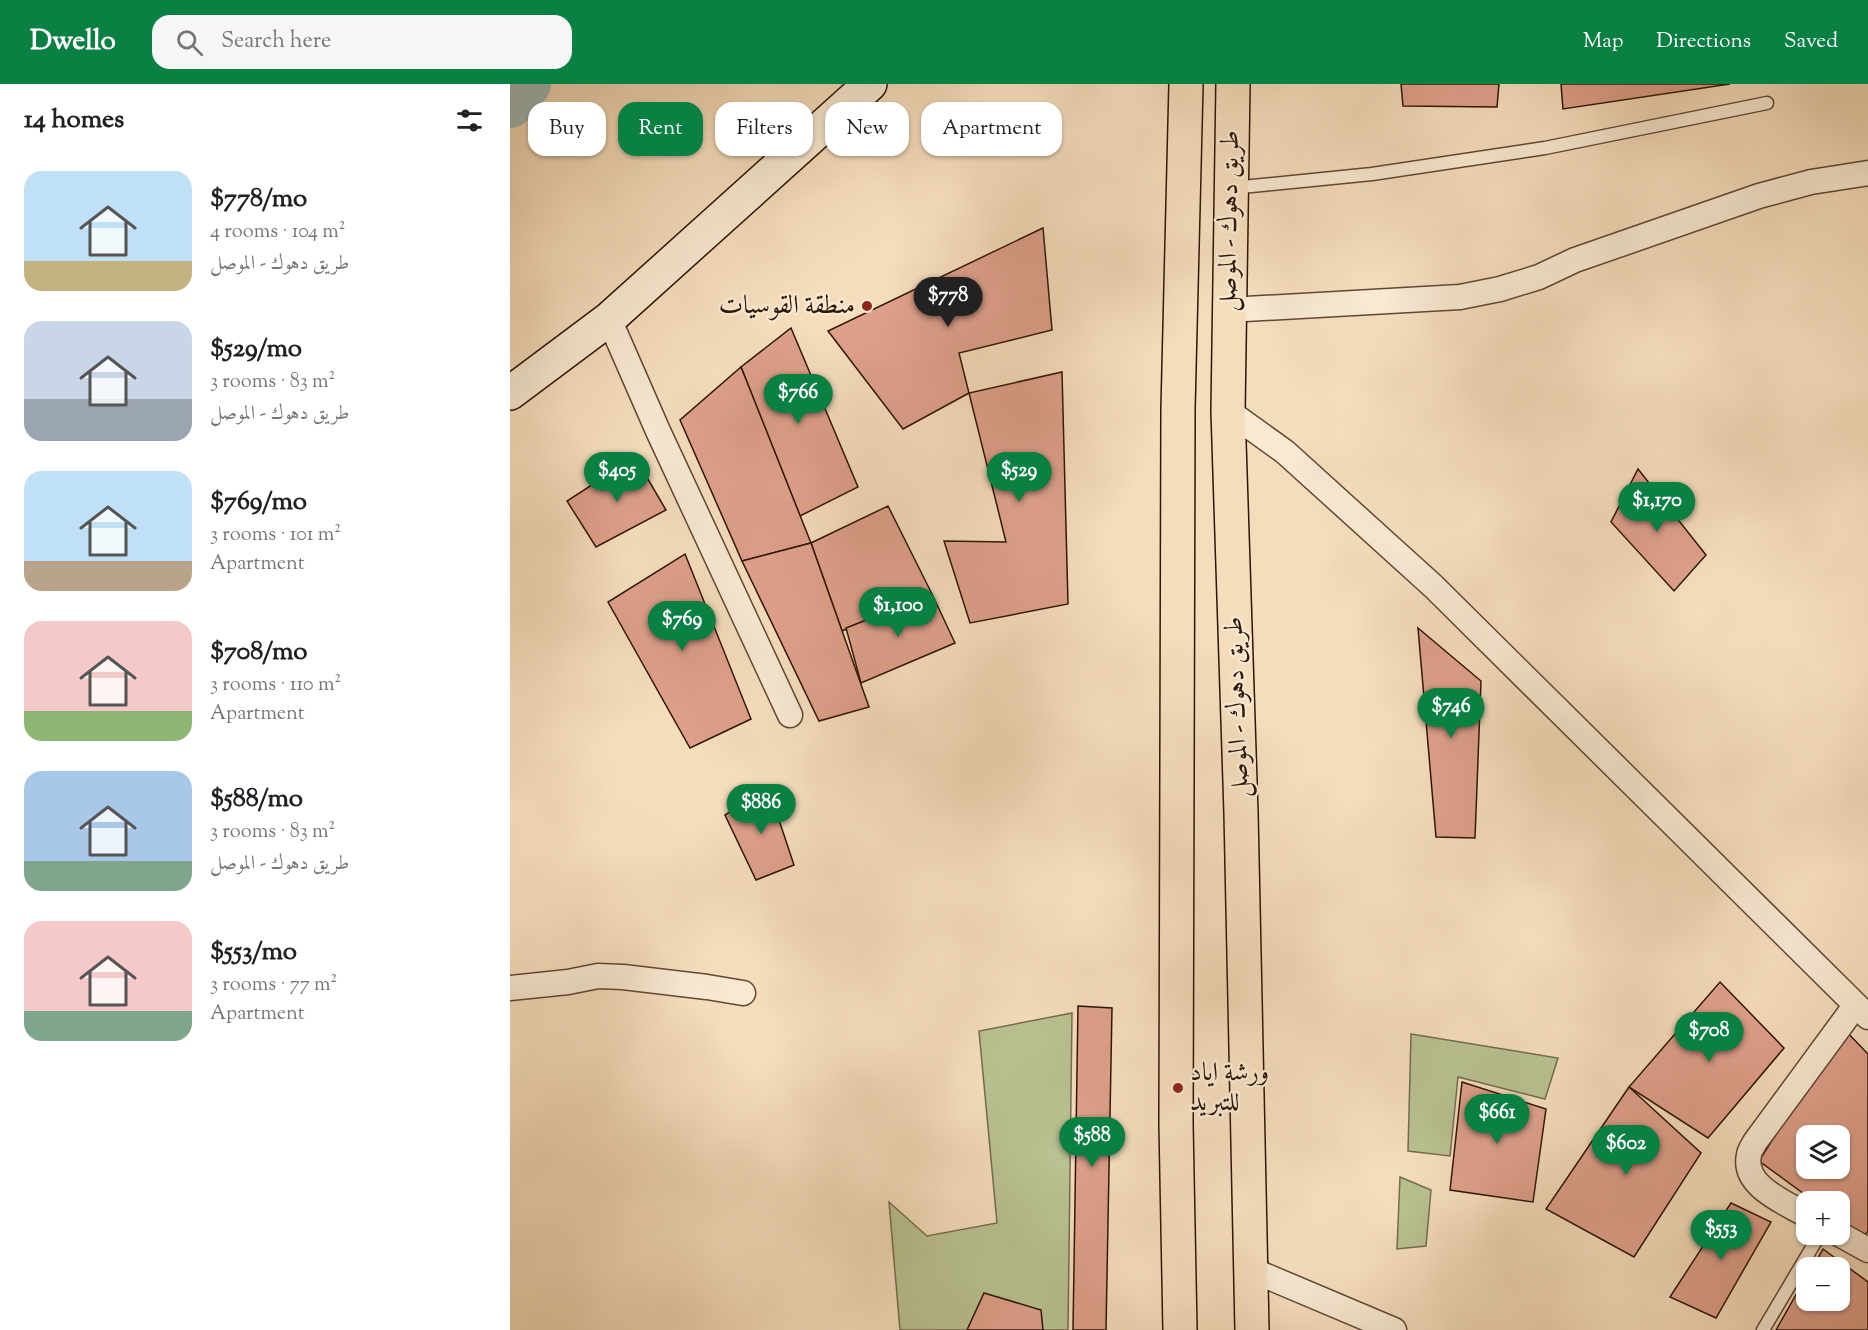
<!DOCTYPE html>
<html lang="en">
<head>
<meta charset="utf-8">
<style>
  :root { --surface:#fff; --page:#f6f6f6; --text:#202124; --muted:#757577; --accent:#0b8043 }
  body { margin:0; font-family:"Sorts Mill Goudy",Amiri,serif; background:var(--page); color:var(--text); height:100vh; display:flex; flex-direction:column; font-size:22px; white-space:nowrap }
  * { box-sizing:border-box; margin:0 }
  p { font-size:20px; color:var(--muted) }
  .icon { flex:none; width:33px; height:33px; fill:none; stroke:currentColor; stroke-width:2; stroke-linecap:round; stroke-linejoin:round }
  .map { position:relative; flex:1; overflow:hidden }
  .sheet { display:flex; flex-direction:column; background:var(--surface); width:510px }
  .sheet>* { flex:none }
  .guide { position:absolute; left:18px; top:18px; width:570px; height:54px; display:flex; gap:12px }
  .buttons { position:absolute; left:1286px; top:1041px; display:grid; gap:12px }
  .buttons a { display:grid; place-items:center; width:54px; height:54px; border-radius:12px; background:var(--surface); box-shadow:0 2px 4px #0004; font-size:30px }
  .price { position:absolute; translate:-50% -51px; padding:0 14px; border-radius:21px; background:var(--accent); color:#fff; font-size:20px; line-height:39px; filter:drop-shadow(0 2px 3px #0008) }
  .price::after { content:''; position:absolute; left:50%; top:36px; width:18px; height:14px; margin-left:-9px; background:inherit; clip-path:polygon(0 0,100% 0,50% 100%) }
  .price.active { background:#222; color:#fff }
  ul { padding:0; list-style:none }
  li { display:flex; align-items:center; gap:18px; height:150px; padding:0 24px }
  li span { display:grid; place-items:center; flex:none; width:168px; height:120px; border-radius:18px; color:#555 }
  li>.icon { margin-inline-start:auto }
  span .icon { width:72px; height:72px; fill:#fffc; stroke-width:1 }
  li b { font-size:26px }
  h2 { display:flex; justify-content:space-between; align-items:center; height:72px; padding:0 24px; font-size:26px }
  .pill { padding:0 21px; border-radius:18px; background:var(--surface); box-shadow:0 2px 4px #0004; font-size:21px; line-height:54px }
  .pill.active { background:var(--accent); color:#fff }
  header { display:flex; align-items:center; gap:36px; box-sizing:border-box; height:84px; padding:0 30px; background:var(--accent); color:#fff }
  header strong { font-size:28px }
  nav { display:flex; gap:33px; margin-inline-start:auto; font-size:21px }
  .search { width:420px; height:54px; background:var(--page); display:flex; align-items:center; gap:15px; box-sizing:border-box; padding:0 21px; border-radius:18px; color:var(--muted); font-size:22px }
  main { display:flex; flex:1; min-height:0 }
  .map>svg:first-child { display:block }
</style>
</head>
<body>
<header>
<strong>Dwello</strong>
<div class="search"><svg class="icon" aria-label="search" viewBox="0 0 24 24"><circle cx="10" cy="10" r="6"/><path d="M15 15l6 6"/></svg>Search here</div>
<nav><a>Map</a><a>Directions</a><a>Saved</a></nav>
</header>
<main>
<section class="sheet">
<h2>14 homes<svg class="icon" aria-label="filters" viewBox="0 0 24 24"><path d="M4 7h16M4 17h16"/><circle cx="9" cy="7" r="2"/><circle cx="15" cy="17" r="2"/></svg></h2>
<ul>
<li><span style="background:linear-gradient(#bfe0f5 75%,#c2b280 0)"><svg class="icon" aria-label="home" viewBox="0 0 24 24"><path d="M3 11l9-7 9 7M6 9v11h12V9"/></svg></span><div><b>$778/mo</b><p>4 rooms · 104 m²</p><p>طريق دهوك - الموصل</p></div></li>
<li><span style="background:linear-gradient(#c9d6e8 65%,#9aa5b1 0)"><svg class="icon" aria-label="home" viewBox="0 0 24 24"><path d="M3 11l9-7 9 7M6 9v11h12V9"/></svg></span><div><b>$529/mo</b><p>3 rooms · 83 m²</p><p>طريق دهوك - الموصل</p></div></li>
<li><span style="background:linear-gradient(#bfe0f5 75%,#b9a48a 0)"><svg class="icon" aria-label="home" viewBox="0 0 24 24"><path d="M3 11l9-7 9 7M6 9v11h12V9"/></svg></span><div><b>$769/mo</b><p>3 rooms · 101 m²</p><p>Apartment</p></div></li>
<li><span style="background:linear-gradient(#f6c9c9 75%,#8fb573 0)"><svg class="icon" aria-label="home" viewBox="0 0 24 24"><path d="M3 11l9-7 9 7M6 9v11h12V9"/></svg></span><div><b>$708/mo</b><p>3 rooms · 110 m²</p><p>Apartment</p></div></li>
<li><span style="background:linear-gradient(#a9c7e8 75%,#7fa58c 0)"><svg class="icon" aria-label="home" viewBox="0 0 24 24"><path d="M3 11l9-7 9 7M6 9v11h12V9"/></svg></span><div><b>$588/mo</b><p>3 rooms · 83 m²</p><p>طريق دهوك - الموصل</p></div></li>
<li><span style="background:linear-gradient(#f6c9c9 75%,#7fa58c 0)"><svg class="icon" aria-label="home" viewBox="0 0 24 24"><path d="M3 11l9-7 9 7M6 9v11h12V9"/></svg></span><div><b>$553/mo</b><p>3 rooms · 77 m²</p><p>Apartment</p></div></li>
</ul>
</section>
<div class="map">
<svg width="1358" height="1246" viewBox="0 0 1358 1246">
  <rect width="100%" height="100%" fill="#f5ddbc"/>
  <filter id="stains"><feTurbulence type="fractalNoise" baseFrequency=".00333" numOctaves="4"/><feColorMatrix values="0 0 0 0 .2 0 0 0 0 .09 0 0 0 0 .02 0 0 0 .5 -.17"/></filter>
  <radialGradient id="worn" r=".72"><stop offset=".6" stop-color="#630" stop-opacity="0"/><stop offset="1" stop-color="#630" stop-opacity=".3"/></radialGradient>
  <g fill="#b9c292" stroke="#746c4c" stroke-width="1.5">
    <path d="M562,929L558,1246H390L379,1118L417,1152L487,1139L469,947Z"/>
    <path d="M901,950L1048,974L1035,1015L948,993L940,1072L898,1067Z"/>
    <path d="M890,1093L921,1106L916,1162L887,1165Z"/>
  </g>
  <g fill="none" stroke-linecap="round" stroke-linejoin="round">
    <path stroke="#a0baba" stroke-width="48" d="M0,20L17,0"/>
  </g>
  <g fill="#dfa08b" stroke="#2e1505" stroke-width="1.5" fill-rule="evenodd">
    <path d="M891,0H989L987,23L893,22Z"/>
    <path d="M1051,0H1220L1053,25Z"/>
    <path d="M533,144L542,246L449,269L459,309L393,345L318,247Z"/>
    <path d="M281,244L348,403L290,432L231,283Z"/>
    <path d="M231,283L301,459L232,477L170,336Z"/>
    <path d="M552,288L558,520L460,539L434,457L496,458L459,309Z"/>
    <path d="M125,373L156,426L86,463L57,417Z"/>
    <path d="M1128,385L1196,471L1164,507L1101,438Z"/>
    <path d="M378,422L422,510L332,547L301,459Z"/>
    <path d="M301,459L359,623L309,637L232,477Z"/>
    <path d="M175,470L241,635L180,664L98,518Z"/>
    <path d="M422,510L445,559L351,599L336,544Z"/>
    <path d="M908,544L971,597L965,754L926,753Z"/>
    <path d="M258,703L284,781L246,796L215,731Z"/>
    <path d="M1210,898L1274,964L1198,1054L1119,1003Z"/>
    <path d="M568,922L602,924L596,1246H563Z"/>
    <path d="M1333,944L1358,970V1147L1354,1153L1329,1135V1118H1305L1249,1077ZM1296,1052H1329V1084H1296Z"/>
    <path d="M952,998L1036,1025L1023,1118L940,1106Z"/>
    <path d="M1119,1003L1191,1069L1124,1173L1036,1125Z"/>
    <path d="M1221,1119L1261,1138L1206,1234L1160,1213Z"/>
    <path d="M1313,1165L1358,1198V1246H1266L1296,1193V1216H1329V1184H1302Z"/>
    <path d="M474,1209L531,1226L533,1246H457Z"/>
  </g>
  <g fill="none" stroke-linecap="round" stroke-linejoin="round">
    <defs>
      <g id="lane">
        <path d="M722,104L862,90L1035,64L1257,19"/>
        <path d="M1253,1246L1310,1150"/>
      </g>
      <g id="street">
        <path d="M718,226L950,213L990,205L1029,193L1065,176L1249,112L1301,98L1358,89"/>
        <path d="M99,235L148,347L280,631"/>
        <path d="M718,327L775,368L923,502L1358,933"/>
        <path d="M0,904L58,898L88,892L113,893L197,903L233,909"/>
        <path d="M1296,1131C1275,1118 1232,1102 1239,1071C1239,1067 1243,1062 1245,1058L1345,922"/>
        <path d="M1329,1150L1358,1166"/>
        <path d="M742,1186L884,1246"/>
      </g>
      <path id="secondary" d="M0,309L99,235L360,0"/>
      <g id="highway">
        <path d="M723,0L718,327L731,729L742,1246"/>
        <path d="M670,1246L666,1040L668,325L676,0"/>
      </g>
    </defs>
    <use href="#lane" stroke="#604733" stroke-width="15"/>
    <use href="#street" stroke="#604733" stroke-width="27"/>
    <use href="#secondary" stroke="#2e1505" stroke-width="36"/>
    <use href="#highway" stroke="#2e1505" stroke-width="36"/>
    <use href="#lane" stroke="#f8e9d3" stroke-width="12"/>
    <use href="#street" stroke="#f8e9d3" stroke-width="24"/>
    <use href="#secondary" stroke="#f8e9d3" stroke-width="33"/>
    <use href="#highway" stroke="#f5ddbc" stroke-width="33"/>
  </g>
  <g fill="#8f2418" stroke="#f8e9d3" stroke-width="2">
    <circle cx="357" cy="222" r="6"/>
    <circle cx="668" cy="1004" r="6"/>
  </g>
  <g text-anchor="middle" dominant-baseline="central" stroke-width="4.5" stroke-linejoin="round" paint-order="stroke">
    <g font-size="26" fill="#2e1505" stroke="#f8e9d3">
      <text transform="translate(720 137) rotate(-89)">طريق دهوك - الموصل</text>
      <text transform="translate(728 623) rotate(-92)">طريق دهوك - الموصل</text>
    </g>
    <g font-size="26" fill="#2e1505" stroke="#f8e9d3" text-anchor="end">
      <text x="345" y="222">منطقة القوسيات</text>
      <text x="680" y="989" text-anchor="start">ورشة اياد<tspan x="680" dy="30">للتبريد</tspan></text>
    </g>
  </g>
  <rect width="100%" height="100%" filter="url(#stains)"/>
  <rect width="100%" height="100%" fill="url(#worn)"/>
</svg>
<div class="buttons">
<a><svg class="icon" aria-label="layers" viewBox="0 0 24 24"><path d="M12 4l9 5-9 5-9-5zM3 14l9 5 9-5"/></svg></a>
<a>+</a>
<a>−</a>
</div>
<b class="price active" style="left:438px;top:244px">$778</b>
<b class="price" style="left:288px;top:341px">$766</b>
<b class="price" style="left:107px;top:419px">$405</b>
<b class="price" style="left:509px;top:419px">$529</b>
<b class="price" style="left:1147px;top:449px">$1,170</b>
<b class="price" style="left:388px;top:554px">$1,100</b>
<b class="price" style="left:172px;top:568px">$769</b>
<b class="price" style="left:941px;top:655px">$746</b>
<b class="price" style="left:251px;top:751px">$886</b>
<b class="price" style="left:1199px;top:979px">$708</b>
<b class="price" style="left:987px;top:1061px">$661</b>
<b class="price" style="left:582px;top:1084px">$588</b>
<b class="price" style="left:1116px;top:1092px">$602</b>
<b class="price" style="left:1211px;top:1177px">$553</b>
<div class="guide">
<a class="pill">Buy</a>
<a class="pill active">Rent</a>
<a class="pill">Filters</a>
<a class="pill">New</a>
<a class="pill">Apartment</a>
</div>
</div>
</main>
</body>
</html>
